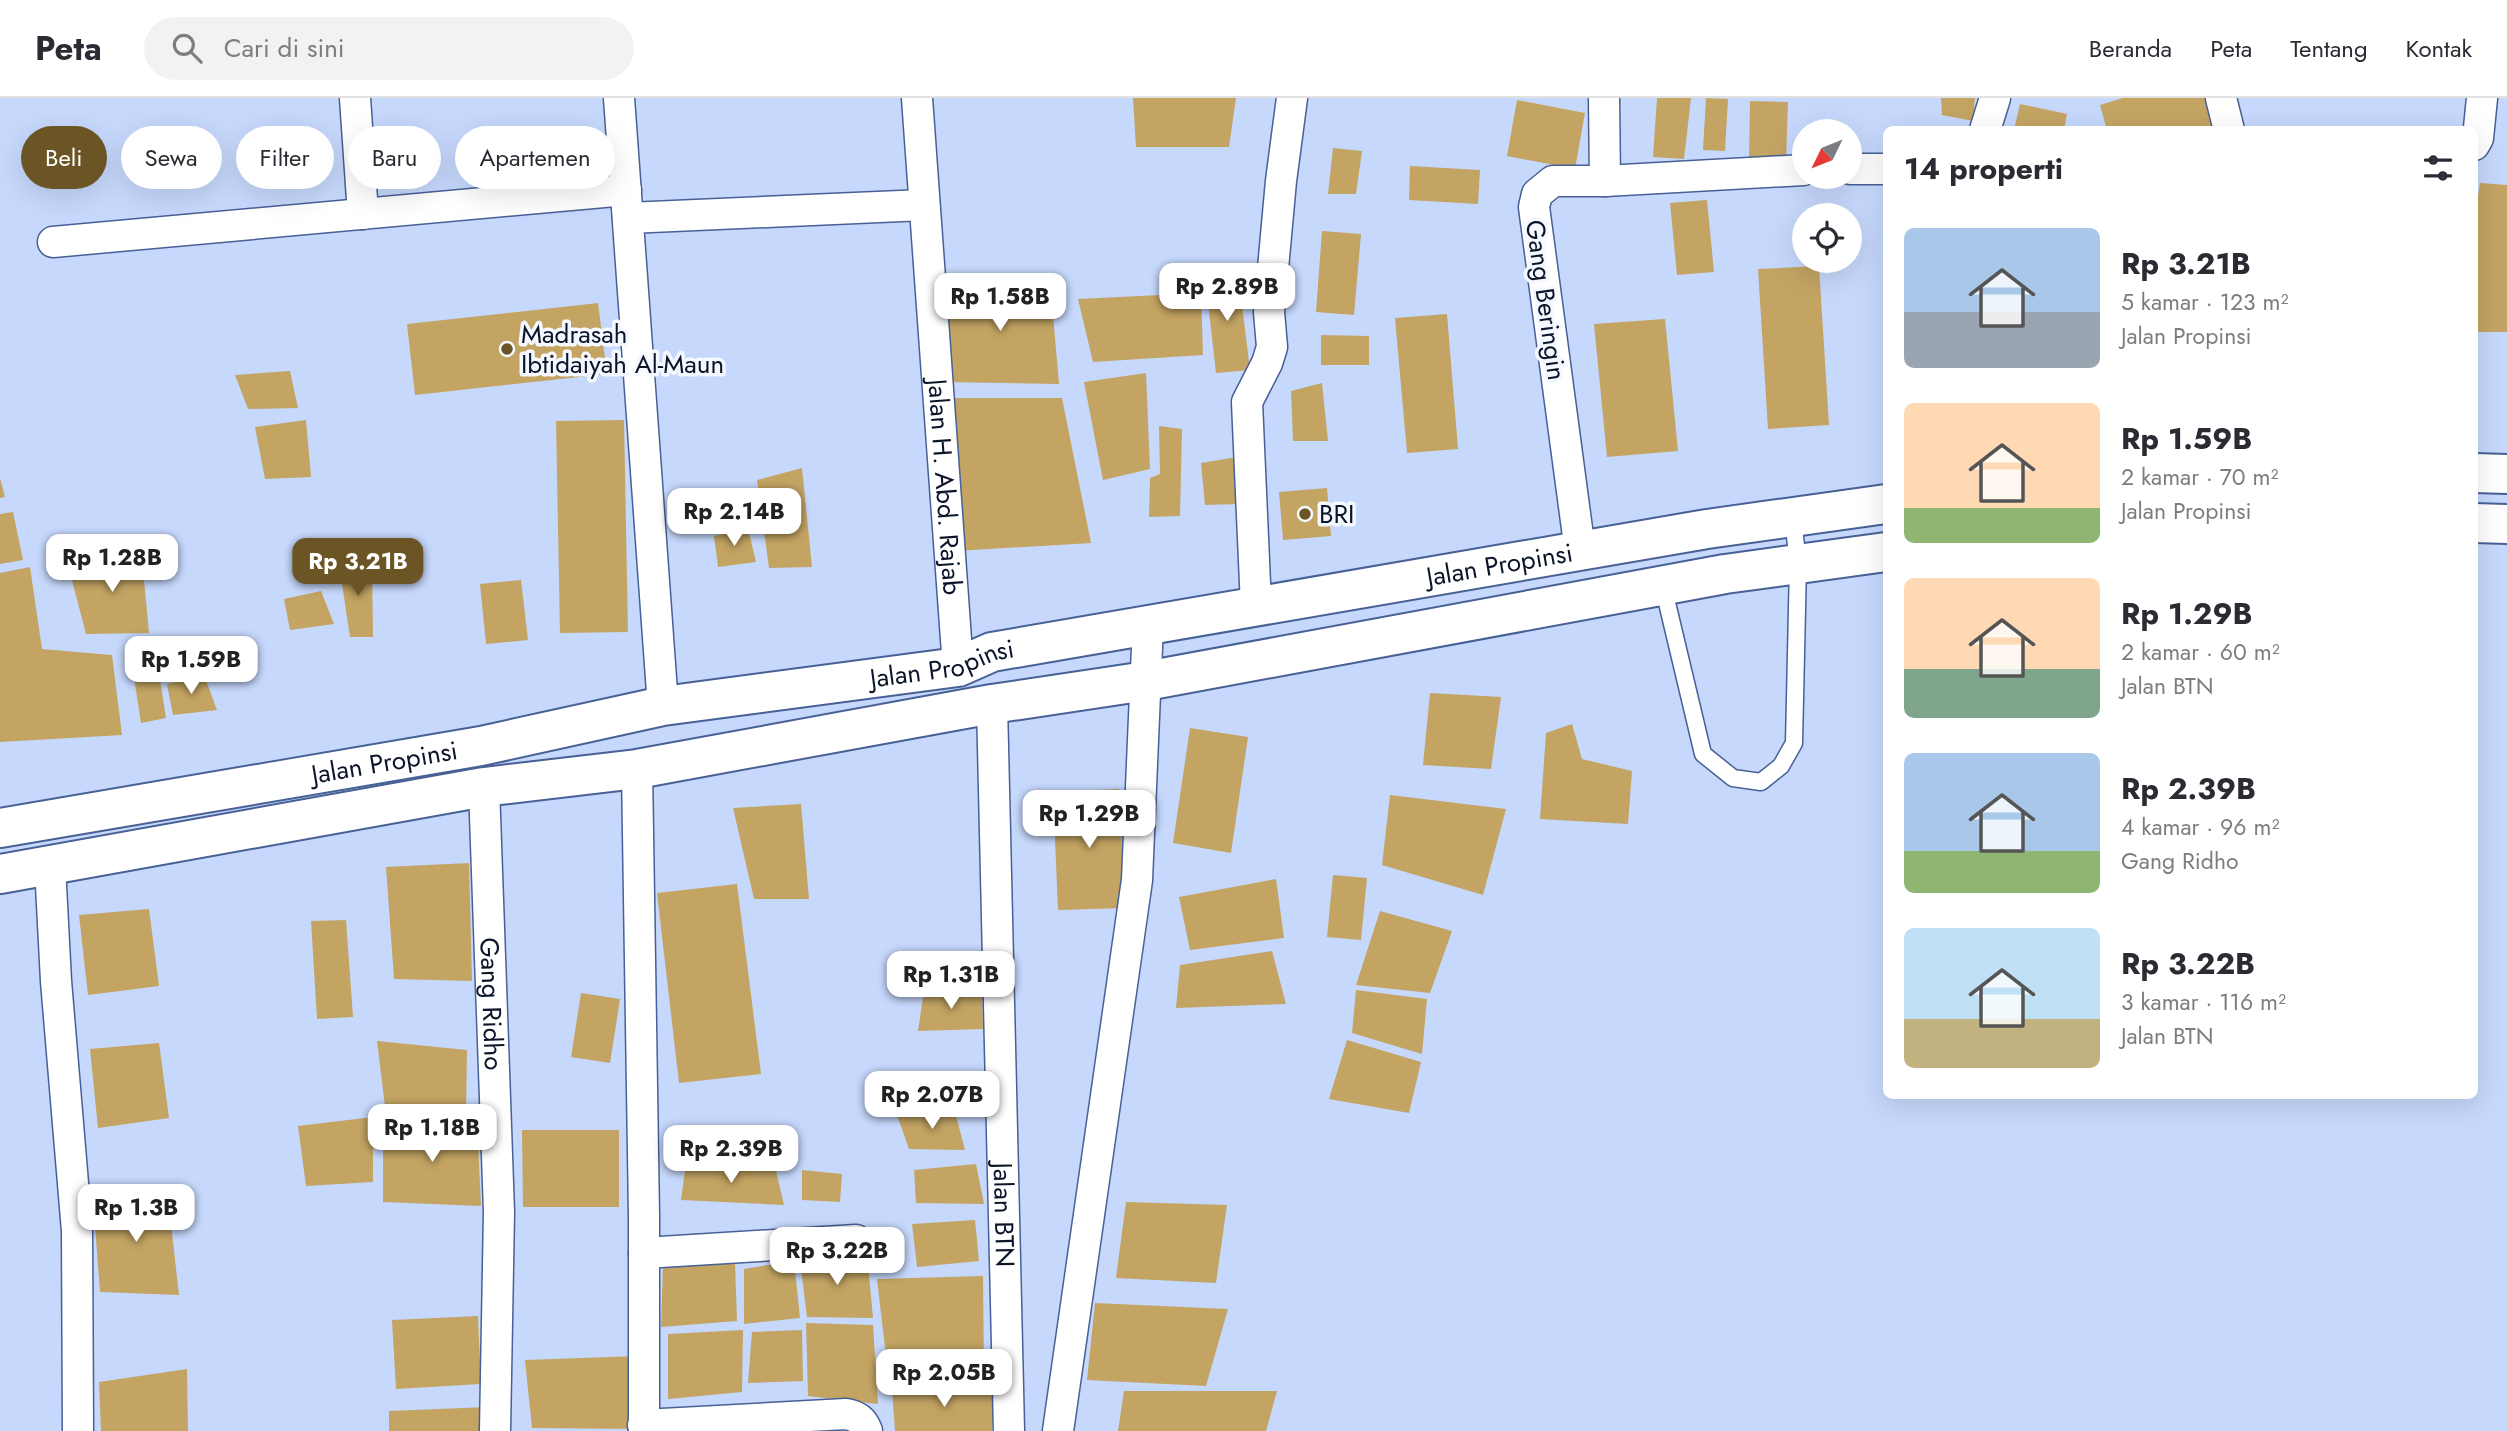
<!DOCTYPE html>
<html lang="id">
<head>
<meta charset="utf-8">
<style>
  :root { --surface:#fff; --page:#f2f2f3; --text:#2b2b33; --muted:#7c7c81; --line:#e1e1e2; --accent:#6c5525 }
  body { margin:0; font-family:Jost,sans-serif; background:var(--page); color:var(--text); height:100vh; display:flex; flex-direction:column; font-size:26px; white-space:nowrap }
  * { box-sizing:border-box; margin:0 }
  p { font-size:23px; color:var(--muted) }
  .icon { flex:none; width:38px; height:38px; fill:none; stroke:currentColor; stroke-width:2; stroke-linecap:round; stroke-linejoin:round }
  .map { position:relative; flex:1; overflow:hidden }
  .side { position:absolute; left:1883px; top:28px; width:595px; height:973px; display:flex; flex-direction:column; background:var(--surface); border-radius:10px; box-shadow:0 7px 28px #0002 }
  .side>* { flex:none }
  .guide { position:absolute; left:21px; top:28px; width:665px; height:63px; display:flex; gap:14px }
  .needle { width:46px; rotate:227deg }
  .controls { position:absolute; left:1792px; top:21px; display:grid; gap:14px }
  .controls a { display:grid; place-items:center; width:70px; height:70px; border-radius:50%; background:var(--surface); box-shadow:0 7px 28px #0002; font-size:35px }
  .price { position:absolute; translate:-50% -60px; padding:0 16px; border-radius:14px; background:#fff; color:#222; font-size:23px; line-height:46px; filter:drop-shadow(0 2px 4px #0008) }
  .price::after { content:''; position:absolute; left:50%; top:42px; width:21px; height:16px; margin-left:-10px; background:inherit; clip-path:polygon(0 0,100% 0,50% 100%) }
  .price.selected { background:var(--accent); color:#fff }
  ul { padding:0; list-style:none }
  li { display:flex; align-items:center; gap:21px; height:175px; padding:0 21px }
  li span { display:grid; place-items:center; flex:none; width:196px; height:140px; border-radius:10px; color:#555 }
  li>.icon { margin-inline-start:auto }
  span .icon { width:84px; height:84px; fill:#fffc; stroke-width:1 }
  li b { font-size:30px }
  h2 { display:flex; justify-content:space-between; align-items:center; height:84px; padding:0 21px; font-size:30px }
  .tag { padding:0 24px; border-radius:32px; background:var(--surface); box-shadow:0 7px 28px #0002; font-size:24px; line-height:63px }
  .tag.selected { background:var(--accent); color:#fff }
  header { display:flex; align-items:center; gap:42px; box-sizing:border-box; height:98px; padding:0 35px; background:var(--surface); border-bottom:2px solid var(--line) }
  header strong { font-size:33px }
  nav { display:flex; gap:38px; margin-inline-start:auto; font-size:24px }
  .search { width:490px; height:63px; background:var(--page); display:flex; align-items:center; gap:18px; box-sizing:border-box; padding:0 24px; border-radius:38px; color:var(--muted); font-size:26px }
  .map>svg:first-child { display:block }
</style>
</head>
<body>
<header>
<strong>Peta</strong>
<div class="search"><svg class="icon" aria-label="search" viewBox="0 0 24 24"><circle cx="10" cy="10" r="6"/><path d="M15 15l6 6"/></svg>Cari di sini</div>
<nav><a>Beranda</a><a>Peta</a><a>Tentang</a><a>Kontak</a></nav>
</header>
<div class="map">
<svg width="2507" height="1333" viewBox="0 0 2507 1333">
  <rect width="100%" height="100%" fill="#c6d8fc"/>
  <g fill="#c3a463">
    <path d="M1133,0H1236L1229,49H1136Z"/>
    <path d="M1657,0H1691L1684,61L1653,59Z"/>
    <path d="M1706,0L1728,1L1725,53L1703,52Z"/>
    <path d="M1941,0H1975L1973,23L1942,17Z"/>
    <path d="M2123,0H2205L2214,32H2107L2100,7Z"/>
    <path d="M1517,2L1585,15L1575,71L1507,58Z"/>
    <path d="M1750,3L1788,4L1786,63L1749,61Z"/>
    <path d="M2020,6L2067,16L2064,32H2014Z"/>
    <path d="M1333,50L1362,53L1356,96H1328Z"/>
    <path d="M1410,68L1480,72L1478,106L1409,102Z"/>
    <path d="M2480,85L2507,87V234H2474V124Z"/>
    <path d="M1707,102L1714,174L1677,177L1670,105Z"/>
    <path d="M1322,133L1361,136L1354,217L1316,214Z"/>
    <path d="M1819,168L1829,327L1768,331L1758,171Z"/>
    <path d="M1238,174L1250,272L1216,275L1205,178Z"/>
    <path d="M1050,183L1059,286L943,284L947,184Z"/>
    <path d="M1201,195L1203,257L1093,264L1078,201Z"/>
    <path d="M598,205L607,276L415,297L407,226Z"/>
    <path d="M1447,216L1458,351L1407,355L1395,220Z"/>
    <path d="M1665,221L1678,353L1607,359L1594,226Z"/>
    <path d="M1321,237L1369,238V267H1321Z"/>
    <path d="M290,273L298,310L248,311L235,277Z"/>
    <path d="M1146,275L1150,371L1103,382L1084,284Z"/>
    <path d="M1322,285L1328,343H1293L1291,293Z"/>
    <path d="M946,300H1062L1091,445L955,453Z"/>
    <path d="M306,322L311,379L265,381L255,329Z"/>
    <path d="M624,322L628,534L560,535L556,323Z"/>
    <path d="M1159,328L1182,331L1180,418L1149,419L1150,380L1160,376Z"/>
    <path d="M1237,359L1240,406L1205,407L1201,365Z"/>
    <path d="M802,370L812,469L769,470L757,382Z"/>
    <path d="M0,380L5,399L0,400Z"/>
    <path d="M1327,390L1331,438L1283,442L1279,394Z"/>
    <path d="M13,414L23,462L0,466V416Z"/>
    <path d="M748,430L756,464L718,469L714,438Z"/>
    <path d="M141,450L149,535L86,536L68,467Z"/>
    <path d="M339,466H372L373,539H350Z"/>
    <path d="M30,469L42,551L112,557L122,637L0,644V475Z"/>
    <path d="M521,482L528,542L486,546L480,486Z"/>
    <path d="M321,493L334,526L290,532L284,501Z"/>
    <path d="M155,550L166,620L141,625L130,554Z"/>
    <path d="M204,577L217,612L173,617L167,586Z"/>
    <path d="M1430,595L1501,599L1491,671L1423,667Z"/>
    <path d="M1572,626L1582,661L1632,673L1628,726L1540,721L1546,635Z"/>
    <path d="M1190,630L1248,639L1231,755L1173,745Z"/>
    <path d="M1119,691L1125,810L1058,812L1053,694Z"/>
    <path d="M1390,697L1506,711L1483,797L1382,767Z"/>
    <path d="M801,706L809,801H754L733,710Z"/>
    <path d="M469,765L472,883L394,881L386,769Z"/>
    <path d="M1333,777L1367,780L1361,842L1327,839Z"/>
    <path d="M1276,781L1284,840L1190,852L1179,799Z"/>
    <path d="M737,786L761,976L679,985L657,795Z"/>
    <path d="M149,811L159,888L88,897L79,817Z"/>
    <path d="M1380,813L1452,833L1430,895L1356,887Z"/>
    <path d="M346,822L353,919L317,921L311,823Z"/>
    <path d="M1272,853L1286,906L1176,910L1180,867Z"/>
    <path d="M1356,892L1427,901L1422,956L1352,935Z"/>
    <path d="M924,893H982L983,931L918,933Z"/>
    <path d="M581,895L620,901L610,965L571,959Z"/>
    <path d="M1347,942L1421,964L1409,1015L1329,1001Z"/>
    <path d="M377,943L467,952L466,1017H386Z"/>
    <path d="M159,945L169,1020L98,1030L90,951Z"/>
    <path d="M955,1014L965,1052L909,1051L897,1017Z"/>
    <path d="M373,1019V1084L306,1088L298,1028Z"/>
    <path d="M477,1023L481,1108L383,1104V1026Z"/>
    <path d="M522,1032H619V1109H523Z"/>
    <path d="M686,1065L776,1073L784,1107L681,1102Z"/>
    <path d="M976,1066L984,1106L916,1105L914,1072Z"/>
    <path d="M802,1072L842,1076L840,1104L802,1102Z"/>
    <path d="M167,1091L179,1197L100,1194L93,1101Z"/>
    <path d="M1126,1104L1227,1107L1216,1185L1116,1180Z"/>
    <path d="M975,1122L979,1163L917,1169L912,1126Z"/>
    <path d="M867,1156L873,1220L807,1219L800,1163Z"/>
    <path d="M794,1163L800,1220L744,1226V1171Z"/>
    <path d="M735,1165L737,1223L661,1229L663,1166Z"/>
    <path d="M983,1178L984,1274L888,1275L877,1181Z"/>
    <path d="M1095,1205L1228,1211L1206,1288L1087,1282Z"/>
    <path d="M478,1218L481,1286L396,1291L392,1222Z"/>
    <path d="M806,1225L873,1227L878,1306L808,1298Z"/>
    <path d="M743,1232L742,1294L668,1301V1236Z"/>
    <path d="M802,1232L803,1283L748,1285L752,1234Z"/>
    <path d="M637,1258L636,1331L532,1330L525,1262Z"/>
    <path d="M187,1271L188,1333H101L99,1284Z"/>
    <path d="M995,1289L992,1333H895L892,1290Z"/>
    <path d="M1124,1293H1277L1266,1333H1118Z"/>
    <path d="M488,1309L490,1333H389V1313Z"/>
  </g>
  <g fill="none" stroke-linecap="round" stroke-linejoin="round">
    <defs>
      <path id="lane" d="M1663,488L1703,656L1733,680L1761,684L1781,668L1794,645L1798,466L1793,420"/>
      <g id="street">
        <path d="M355,0L363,116"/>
        <path d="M619,0L663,608"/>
        <path id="s1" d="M917,0L958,569"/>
        <path d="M1604,0L1605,83"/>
        <path d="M2221,0L2229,32"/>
        <path d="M1985,32L1995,0"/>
        <path d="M2474,47L2478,40L2482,0"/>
        <path d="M1850,71H1886"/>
        <path d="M628,120L924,107"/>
        <path d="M53,144L626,92"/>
        <path d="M1580,453L1534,109L1537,96L1553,83H1605L1804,72"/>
        <path d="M1256,508L1247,304L1267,265L1272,249L1269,214L1281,83L1292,0"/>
        <path id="s2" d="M992,606L1009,1333"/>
        <path d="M637,671L644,1118V1333"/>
        <path id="s3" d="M484,689L499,1114L495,1333"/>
        <path d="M50,768L56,883L77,1133L78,1333"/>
        <path d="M644,1155L856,1142"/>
        <path d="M643,1327L846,1316C857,1318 863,1322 867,1333"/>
        <path d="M1058,1333L1137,782L1148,526"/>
      </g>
      <g id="highway">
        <path d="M2474,375L2507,376"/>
        <path d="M2474,425L2507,426"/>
        <path id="s4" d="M0,730L481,648L663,608L958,569L992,554L1707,431L1886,406"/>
        <path d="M0,776L484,689L637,671L992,606L1146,583L1725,476L1886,454"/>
      </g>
    </defs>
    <use href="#lane" stroke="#476095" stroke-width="19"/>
    <use href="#street" stroke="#476095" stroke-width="33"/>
    <use href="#highway" stroke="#476095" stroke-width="42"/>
    <use href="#lane" stroke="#fff" stroke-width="16"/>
    <use href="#street" stroke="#fff" stroke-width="30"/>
    <use href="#highway" stroke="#fff" stroke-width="38"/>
  </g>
  <g fill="#6c5525" stroke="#f5f9ff" stroke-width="2.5">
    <circle cx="507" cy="251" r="7"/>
    <circle cx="1305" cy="416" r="7"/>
  </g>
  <g text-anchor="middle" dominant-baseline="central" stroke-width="7" stroke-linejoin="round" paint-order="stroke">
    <g font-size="26" fill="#0b152a" stroke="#f5f9ff">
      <text transform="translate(1546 202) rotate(82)">Gang Beringin</text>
      <text stroke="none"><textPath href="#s1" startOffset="390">Jalan H. Abd. Rajab</textPath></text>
      <text stroke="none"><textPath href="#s4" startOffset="1524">Jalan Propinsi</textPath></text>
      <text stroke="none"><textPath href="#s4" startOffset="957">Jalan Propinsi</textPath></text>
      <text stroke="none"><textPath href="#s4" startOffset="390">Jalan Propinsi</textPath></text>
      <text stroke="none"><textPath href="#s3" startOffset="217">Gang Ridho</textPath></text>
      <text stroke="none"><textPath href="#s2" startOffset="511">Jalan BTN</textPath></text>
    </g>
    <g font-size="26" fill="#0b152a" stroke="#f5f9ff" text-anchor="start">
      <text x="521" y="236">Madrasah<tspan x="521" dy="30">Ibtidaiyah Al-Maun</tspan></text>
      <text x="1319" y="416">BRI</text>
    </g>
  </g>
</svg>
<div class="controls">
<a><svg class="needle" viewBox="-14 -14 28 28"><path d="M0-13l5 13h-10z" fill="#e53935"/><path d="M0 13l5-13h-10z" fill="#7c7c81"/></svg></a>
<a><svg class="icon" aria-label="locate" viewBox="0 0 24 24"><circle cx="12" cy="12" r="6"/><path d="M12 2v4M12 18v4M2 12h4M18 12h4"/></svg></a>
</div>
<b class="price" style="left:1227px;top:225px">Rp 2.89B</b>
<b class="price" style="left:1000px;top:235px">Rp 1.58B</b>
<b class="price" style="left:734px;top:450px">Rp 2.14B</b>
<b class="price" style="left:112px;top:496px">Rp 1.28B</b>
<b class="price selected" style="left:358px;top:500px">Rp 3.21B</b>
<b class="price" style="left:191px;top:598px">Rp 1.59B</b>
<b class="price" style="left:1089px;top:752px">Rp 1.29B</b>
<b class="price" style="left:951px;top:913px">Rp 1.31B</b>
<b class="price" style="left:932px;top:1033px">Rp 2.07B</b>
<b class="price" style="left:432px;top:1066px">Rp 1.18B</b>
<b class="price" style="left:731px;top:1087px">Rp 2.39B</b>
<b class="price" style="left:136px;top:1146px">Rp 1.3B</b>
<b class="price" style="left:837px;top:1189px">Rp 3.22B</b>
<b class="price" style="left:944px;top:1311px">Rp 2.05B</b>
<div class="guide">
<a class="tag selected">Beli</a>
<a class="tag">Sewa</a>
<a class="tag">Filter</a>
<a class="tag">Baru</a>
<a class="tag">Apartemen</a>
</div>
<section class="side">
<h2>14 properti<svg class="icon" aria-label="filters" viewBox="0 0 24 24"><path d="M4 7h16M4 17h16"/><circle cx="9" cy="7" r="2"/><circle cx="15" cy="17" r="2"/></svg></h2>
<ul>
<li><span style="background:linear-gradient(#a9c7e8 60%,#9aa5b1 0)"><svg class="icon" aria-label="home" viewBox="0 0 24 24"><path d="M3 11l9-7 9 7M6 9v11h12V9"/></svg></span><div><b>Rp 3.21B</b><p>5 kamar · 123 m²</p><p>Jalan Propinsi</p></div></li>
<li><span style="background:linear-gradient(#ffd9b3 75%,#8fb573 0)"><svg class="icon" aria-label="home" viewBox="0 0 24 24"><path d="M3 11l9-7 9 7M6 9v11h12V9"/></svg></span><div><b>Rp 1.59B</b><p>2 kamar · 70 m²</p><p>Jalan Propinsi</p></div></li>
<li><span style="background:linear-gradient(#ffd9b3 65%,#7fa58c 0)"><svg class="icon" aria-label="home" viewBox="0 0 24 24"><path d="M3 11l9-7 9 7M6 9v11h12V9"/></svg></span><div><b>Rp 1.29B</b><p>2 kamar · 60 m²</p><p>Jalan BTN</p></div></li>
<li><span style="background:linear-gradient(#a9c7e8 70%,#8fb573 0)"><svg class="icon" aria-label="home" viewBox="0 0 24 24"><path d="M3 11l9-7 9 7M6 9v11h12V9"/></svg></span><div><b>Rp 2.39B</b><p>4 kamar · 96 m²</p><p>Gang Ridho</p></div></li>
<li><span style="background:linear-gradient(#bfe0f5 65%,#c2b280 0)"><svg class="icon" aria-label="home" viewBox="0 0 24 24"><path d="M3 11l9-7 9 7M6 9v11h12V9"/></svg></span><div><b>Rp 3.22B</b><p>3 kamar · 116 m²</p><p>Jalan BTN</p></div></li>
</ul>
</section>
</div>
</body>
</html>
